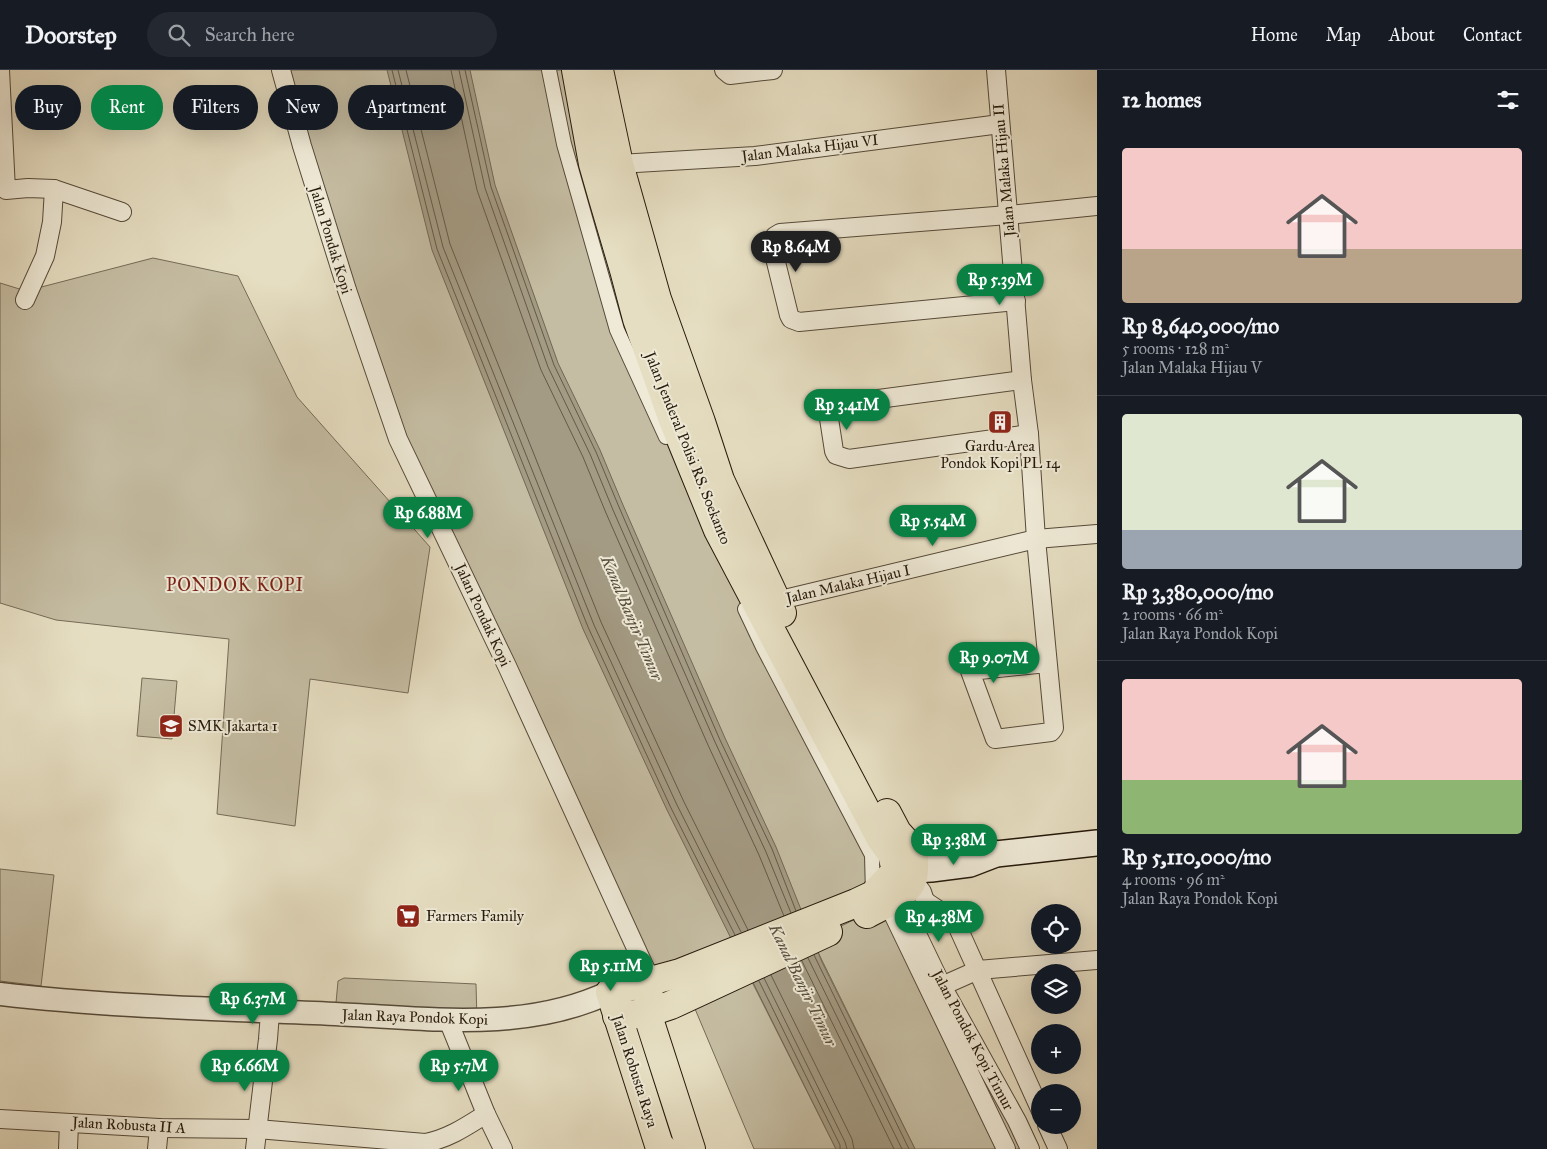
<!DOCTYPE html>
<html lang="en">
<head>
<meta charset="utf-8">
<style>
  :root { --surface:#171b24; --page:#242831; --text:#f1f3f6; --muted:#9ea1a6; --line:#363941; --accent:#0b8043 }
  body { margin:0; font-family:"IM FELL Great Primer",serif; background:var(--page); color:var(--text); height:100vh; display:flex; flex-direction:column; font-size:19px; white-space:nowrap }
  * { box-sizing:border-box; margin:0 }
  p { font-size:16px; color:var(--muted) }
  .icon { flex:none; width:28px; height:28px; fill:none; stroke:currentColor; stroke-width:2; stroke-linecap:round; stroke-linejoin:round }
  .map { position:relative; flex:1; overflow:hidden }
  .panel { display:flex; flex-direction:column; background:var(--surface); width:450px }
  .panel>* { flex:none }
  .hud { position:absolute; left:15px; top:15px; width:475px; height:45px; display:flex; gap:10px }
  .fabs { position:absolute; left:1031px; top:834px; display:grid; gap:10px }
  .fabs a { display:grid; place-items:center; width:50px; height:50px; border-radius:50%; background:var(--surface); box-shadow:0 5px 20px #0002; font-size:25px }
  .price { position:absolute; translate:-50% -42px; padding:0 11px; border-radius:18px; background:var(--accent); color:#fff; font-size:16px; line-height:32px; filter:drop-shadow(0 1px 2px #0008) }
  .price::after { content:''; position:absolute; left:50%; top:30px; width:15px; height:11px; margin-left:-8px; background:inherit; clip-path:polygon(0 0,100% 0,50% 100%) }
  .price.on { background:#222; color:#fff }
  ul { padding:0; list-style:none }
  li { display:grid; align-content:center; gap:10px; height:265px; padding:0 25px }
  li+li { border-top:1px solid var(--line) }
  li span { display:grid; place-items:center; height:155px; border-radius:5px; color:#555 }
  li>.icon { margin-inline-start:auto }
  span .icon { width:90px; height:90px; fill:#fffc; stroke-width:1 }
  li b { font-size:21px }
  h2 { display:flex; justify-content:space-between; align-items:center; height:60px; padding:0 25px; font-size:21px }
  .tag { padding:0 18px; border-radius:22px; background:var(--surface); box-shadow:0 5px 20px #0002; font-size:18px; line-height:45px }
  .tag.on { background:var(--accent); color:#fff }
  header { display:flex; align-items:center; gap:30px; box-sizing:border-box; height:70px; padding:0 25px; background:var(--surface); border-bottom:1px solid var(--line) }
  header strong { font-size:24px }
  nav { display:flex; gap:28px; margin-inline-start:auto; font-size:18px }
  .search { width:350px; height:45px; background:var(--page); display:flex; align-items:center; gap:12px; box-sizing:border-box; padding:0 18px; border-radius:28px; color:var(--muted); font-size:19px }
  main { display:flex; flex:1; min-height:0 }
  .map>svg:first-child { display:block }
</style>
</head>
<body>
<header>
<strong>Doorstep</strong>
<div class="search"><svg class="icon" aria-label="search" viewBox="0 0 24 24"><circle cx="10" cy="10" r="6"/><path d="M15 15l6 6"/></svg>Search here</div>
<nav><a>Home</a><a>Map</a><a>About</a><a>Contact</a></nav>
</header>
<main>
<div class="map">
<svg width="1097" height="1079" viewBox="0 0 1097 1079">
  <rect width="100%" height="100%" fill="#e6dec2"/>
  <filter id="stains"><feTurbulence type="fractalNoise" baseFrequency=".004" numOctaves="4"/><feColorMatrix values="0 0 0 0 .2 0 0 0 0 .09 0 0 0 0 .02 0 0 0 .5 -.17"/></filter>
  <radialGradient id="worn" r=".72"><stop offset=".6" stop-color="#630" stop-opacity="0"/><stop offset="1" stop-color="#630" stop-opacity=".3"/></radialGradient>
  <g fill="#c5bda3" stroke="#756b57">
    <path d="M281,0H576L678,360L896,801L651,911L422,417Z"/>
    <path d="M153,188L238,206L297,327L430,477L408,623L310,609L295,756L217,744L229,569L56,550L0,533V213L26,221Z"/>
    <path d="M142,608L177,611L172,669L137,666Z"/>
    <path d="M0,799L54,805L41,916L0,911Z"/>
    <path d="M922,822L917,865L1031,1079H915L812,870L864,845Z"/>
    <path d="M745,898L836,1079H754L690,927Z"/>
    <path d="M344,908L476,914L477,950L335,944L338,911Z"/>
  </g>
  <path fill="#a49b84" stroke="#716754" d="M387,0H470L495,115L558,293L600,380L623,435L725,668L776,777L822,892L915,1079H836L667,740L583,559L432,180Z"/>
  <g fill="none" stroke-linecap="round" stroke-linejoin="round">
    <g stroke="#645a48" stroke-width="1">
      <path d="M392,0L437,179L588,557L671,738L735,865"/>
      <path d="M398,0L443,177L594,555L677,735L741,862"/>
      <path d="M406,0L450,174L601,552L684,732L748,860"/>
      <path d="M451,0L477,120L541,300L583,387L606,443L708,675L759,785L784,846"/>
      <path d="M459,0L485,118L548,297L590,384L613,440L715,672L766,782L791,843"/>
      <path d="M465,0L491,117L554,295L596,382L619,437L720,670L772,779L796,841"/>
      <path d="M814,885L909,1079"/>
      <path d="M808,888L902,1079"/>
      <path d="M802,891L894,1079"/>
      <path d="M771,905L852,1069L854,1079"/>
      <path d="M764,908L845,1072L847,1079"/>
      <path d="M759,911L840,1075V1079"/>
    </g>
    <defs>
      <g id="pedestrian">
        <path d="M549,0L564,74L617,260L666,367"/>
        <path d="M745,539L763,577L872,785L873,824"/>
      </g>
      <g id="minor">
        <path d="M0,0L6,120L28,118L54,119L122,142"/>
        <path d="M281,0L302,76L347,220L398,369L507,596L651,911"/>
        <path d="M724,0L730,5L773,0"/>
        <path d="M996,0L1022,310L1029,364L1036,469L1054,658L1051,662L995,669L970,601L1047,593"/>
        <path d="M619,94L755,86L1000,54"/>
        <path d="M25,230L45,186L52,152L54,119"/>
        <path d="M1016,231L799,252L791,249L789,245L773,180L775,166L780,163L1008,145L1097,136"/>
        <path d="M1022,310L833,335L830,336L828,342L834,381L836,385L849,389L1029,364"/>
        <path d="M776,531L1036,469L1097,464"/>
        <path d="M913,810L922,822L925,831L917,864L942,916L1017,1051L1030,1079"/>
        <path d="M925,831L955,851L1040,1039"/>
        <path d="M893,844L1006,1079"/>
        <path d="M942,916L978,900L1097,890"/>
        <path d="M448,950L486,1044L503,1079"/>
        <path d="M0,1049L159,1058L257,1059L425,1073C448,1069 467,1056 486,1044"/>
        <path d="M1047,1055L1058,1079"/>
        <path d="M68,1079L69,1053"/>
        <path d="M157,1079L159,1058"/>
        <path d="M255,1079L268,969L270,943"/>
      </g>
      <path id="tertiary" d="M0,924C111,937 223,939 335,944C427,948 524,963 610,922"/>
      <g id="secondary">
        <path d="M894,784L967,774L996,784"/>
        <path d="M896,801L931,799L970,794L996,784L1097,773"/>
      </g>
      <g id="primary">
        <path d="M576,0L593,94L603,129L624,200L637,249L673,350L718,460L881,769L892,784L896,801L873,825L856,833L680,903L610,922L659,1075L663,1079"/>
        <path d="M599,0L619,94L657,229L701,352L720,410L782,543"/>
        <path d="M867,844C881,836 908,826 913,808C915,800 914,789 914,781L897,762L887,743"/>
        <path d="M649,925L647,943L691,1079"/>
        <path d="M617,946L647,943L671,935L828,862"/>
      </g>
    </defs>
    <use href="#pedestrian" stroke="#554a39" stroke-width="16"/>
    <use href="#minor" stroke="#554a39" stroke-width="20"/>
    <use href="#tertiary" stroke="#554a39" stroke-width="25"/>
    <use href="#secondary" stroke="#25190b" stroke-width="28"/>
    <use href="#primary" stroke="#25190b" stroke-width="30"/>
    <use href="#pedestrian" stroke="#efead7" stroke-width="14"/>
    <use href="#minor" stroke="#efead7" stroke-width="18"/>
    <use href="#tertiary" stroke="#efead7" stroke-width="22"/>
    <use href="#secondary" stroke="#efead7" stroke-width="25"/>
    <use href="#primary" stroke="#e6dec2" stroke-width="28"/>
  </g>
  <defs>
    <symbol id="building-square" viewBox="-11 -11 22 22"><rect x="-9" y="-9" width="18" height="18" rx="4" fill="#8f2418" stroke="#efead7"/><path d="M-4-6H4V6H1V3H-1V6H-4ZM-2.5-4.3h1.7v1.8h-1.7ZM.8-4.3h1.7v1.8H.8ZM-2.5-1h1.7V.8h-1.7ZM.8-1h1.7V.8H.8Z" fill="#fff"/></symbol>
    <symbol id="school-square" viewBox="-11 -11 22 22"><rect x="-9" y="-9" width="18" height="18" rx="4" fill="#8f2418" stroke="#efead7"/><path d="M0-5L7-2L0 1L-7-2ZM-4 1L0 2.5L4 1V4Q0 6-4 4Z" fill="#fff"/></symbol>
    <symbol id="supermarket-square" viewBox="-11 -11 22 22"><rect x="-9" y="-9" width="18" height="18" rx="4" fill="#8f2418" stroke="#efead7"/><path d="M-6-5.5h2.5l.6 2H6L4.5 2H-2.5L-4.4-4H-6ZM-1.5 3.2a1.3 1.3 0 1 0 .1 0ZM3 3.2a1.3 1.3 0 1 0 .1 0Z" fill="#fff"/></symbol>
  </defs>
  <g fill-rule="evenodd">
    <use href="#building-square" x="986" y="338" width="28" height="28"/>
    <use href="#school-square" x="157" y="642" width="28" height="28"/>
    <use href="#supermarket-square" x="394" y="832" width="28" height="28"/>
  </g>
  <g text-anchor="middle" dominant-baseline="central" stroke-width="4" stroke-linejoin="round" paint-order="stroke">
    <g font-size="15" fill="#25190b" stroke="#efead7">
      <text transform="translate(810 78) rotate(-7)">Jalan Malaka Hijau VI</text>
      <text transform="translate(1004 100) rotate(-95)">Jalan Malaka Hijau II</text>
      <text transform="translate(331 170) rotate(73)">Jalan Pondak Kopi</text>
      <text transform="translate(688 378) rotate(68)">Jalan Jenderal Polisi RS. Soekanto</text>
      <text transform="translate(848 514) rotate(-13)">Jalan Malaka Hijau I</text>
      <text transform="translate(483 545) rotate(65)">Jalan Pondak Kopi</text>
      <text transform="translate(415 947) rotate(2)">Jalan Raya Pondok Kopi</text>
      <text transform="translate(973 970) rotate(62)">Jalan Pondok Kopi Timur</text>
      <text transform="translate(635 1001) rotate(72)">Jalan Robusta Raya</text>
      <text transform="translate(129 1055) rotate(3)">Jalan Robusta II A</text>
    </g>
    <g font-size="15" fill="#25190b" stroke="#efead7" text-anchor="start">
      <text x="1000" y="376" text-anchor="middle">Gardu Area<tspan x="1000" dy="17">Pondok Kopi PL 14</tspan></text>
      <text x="188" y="656">SMK Jakarta 1</text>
      <text x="426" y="846">Farmers Family</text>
    </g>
    <g font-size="16" font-style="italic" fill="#584d3b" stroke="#efead7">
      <text transform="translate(632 548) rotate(67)">Kanal Banjir Timur</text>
      <text transform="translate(803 915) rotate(64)">Kanal Banjir Timur</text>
    </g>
    <g font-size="18" letter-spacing="1" fill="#7a1f14" stroke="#efead7">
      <text x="235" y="515">PONDOK KOPI</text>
    </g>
  </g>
  <rect width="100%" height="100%" filter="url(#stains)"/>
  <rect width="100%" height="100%" fill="url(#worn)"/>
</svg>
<div class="fabs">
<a><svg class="icon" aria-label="locate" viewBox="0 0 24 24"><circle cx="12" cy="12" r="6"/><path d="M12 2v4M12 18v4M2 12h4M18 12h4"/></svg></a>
<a><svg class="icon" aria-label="layers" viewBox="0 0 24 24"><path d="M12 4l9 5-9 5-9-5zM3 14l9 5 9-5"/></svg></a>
<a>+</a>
<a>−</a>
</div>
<b class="price on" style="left:796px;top:203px">Rp 8.64M</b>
<b class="price" style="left:1000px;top:236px">Rp 5.39M</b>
<b class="price" style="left:847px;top:361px">Rp 3.41M</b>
<b class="price" style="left:428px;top:469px">Rp 6.88M</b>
<b class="price" style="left:933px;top:477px">Rp 5.54M</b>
<b class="price" style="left:994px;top:614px">Rp 9.07M</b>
<b class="price" style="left:954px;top:796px">Rp 3.38M</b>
<b class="price" style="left:939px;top:873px">Rp 4.38M</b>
<b class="price" style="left:611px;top:922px">Rp 5.11M</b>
<b class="price" style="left:253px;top:955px">Rp 6.37M</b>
<b class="price" style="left:245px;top:1022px">Rp 6.66M</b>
<b class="price" style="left:459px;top:1022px">Rp 5.7M</b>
<div class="hud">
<a class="tag">Buy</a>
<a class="tag on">Rent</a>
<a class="tag">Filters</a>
<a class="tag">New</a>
<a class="tag">Apartment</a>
</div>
</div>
<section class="panel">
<h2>12 homes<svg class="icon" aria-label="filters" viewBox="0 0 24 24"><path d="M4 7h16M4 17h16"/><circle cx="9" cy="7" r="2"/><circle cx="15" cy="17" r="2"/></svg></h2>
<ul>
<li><span style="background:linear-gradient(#f6c9c9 65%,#b9a48a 0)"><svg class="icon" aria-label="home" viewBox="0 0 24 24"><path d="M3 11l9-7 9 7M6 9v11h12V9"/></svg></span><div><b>Rp 8,640,000/mo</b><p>5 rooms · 128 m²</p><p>Jalan Malaka Hijau V</p></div></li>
<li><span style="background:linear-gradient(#dfe7d0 75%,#9aa5b1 0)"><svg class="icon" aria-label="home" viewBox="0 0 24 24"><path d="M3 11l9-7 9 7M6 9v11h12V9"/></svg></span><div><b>Rp 3,380,000/mo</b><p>2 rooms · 66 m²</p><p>Jalan Raya Pondok Kopi</p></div></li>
<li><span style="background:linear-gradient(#f6c9c9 65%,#8fb573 0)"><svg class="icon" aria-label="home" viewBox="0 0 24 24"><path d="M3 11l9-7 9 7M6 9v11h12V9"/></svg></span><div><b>Rp 5,110,000/mo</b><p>4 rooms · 96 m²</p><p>Jalan Raya Pondok Kopi</p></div></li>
</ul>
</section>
</main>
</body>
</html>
